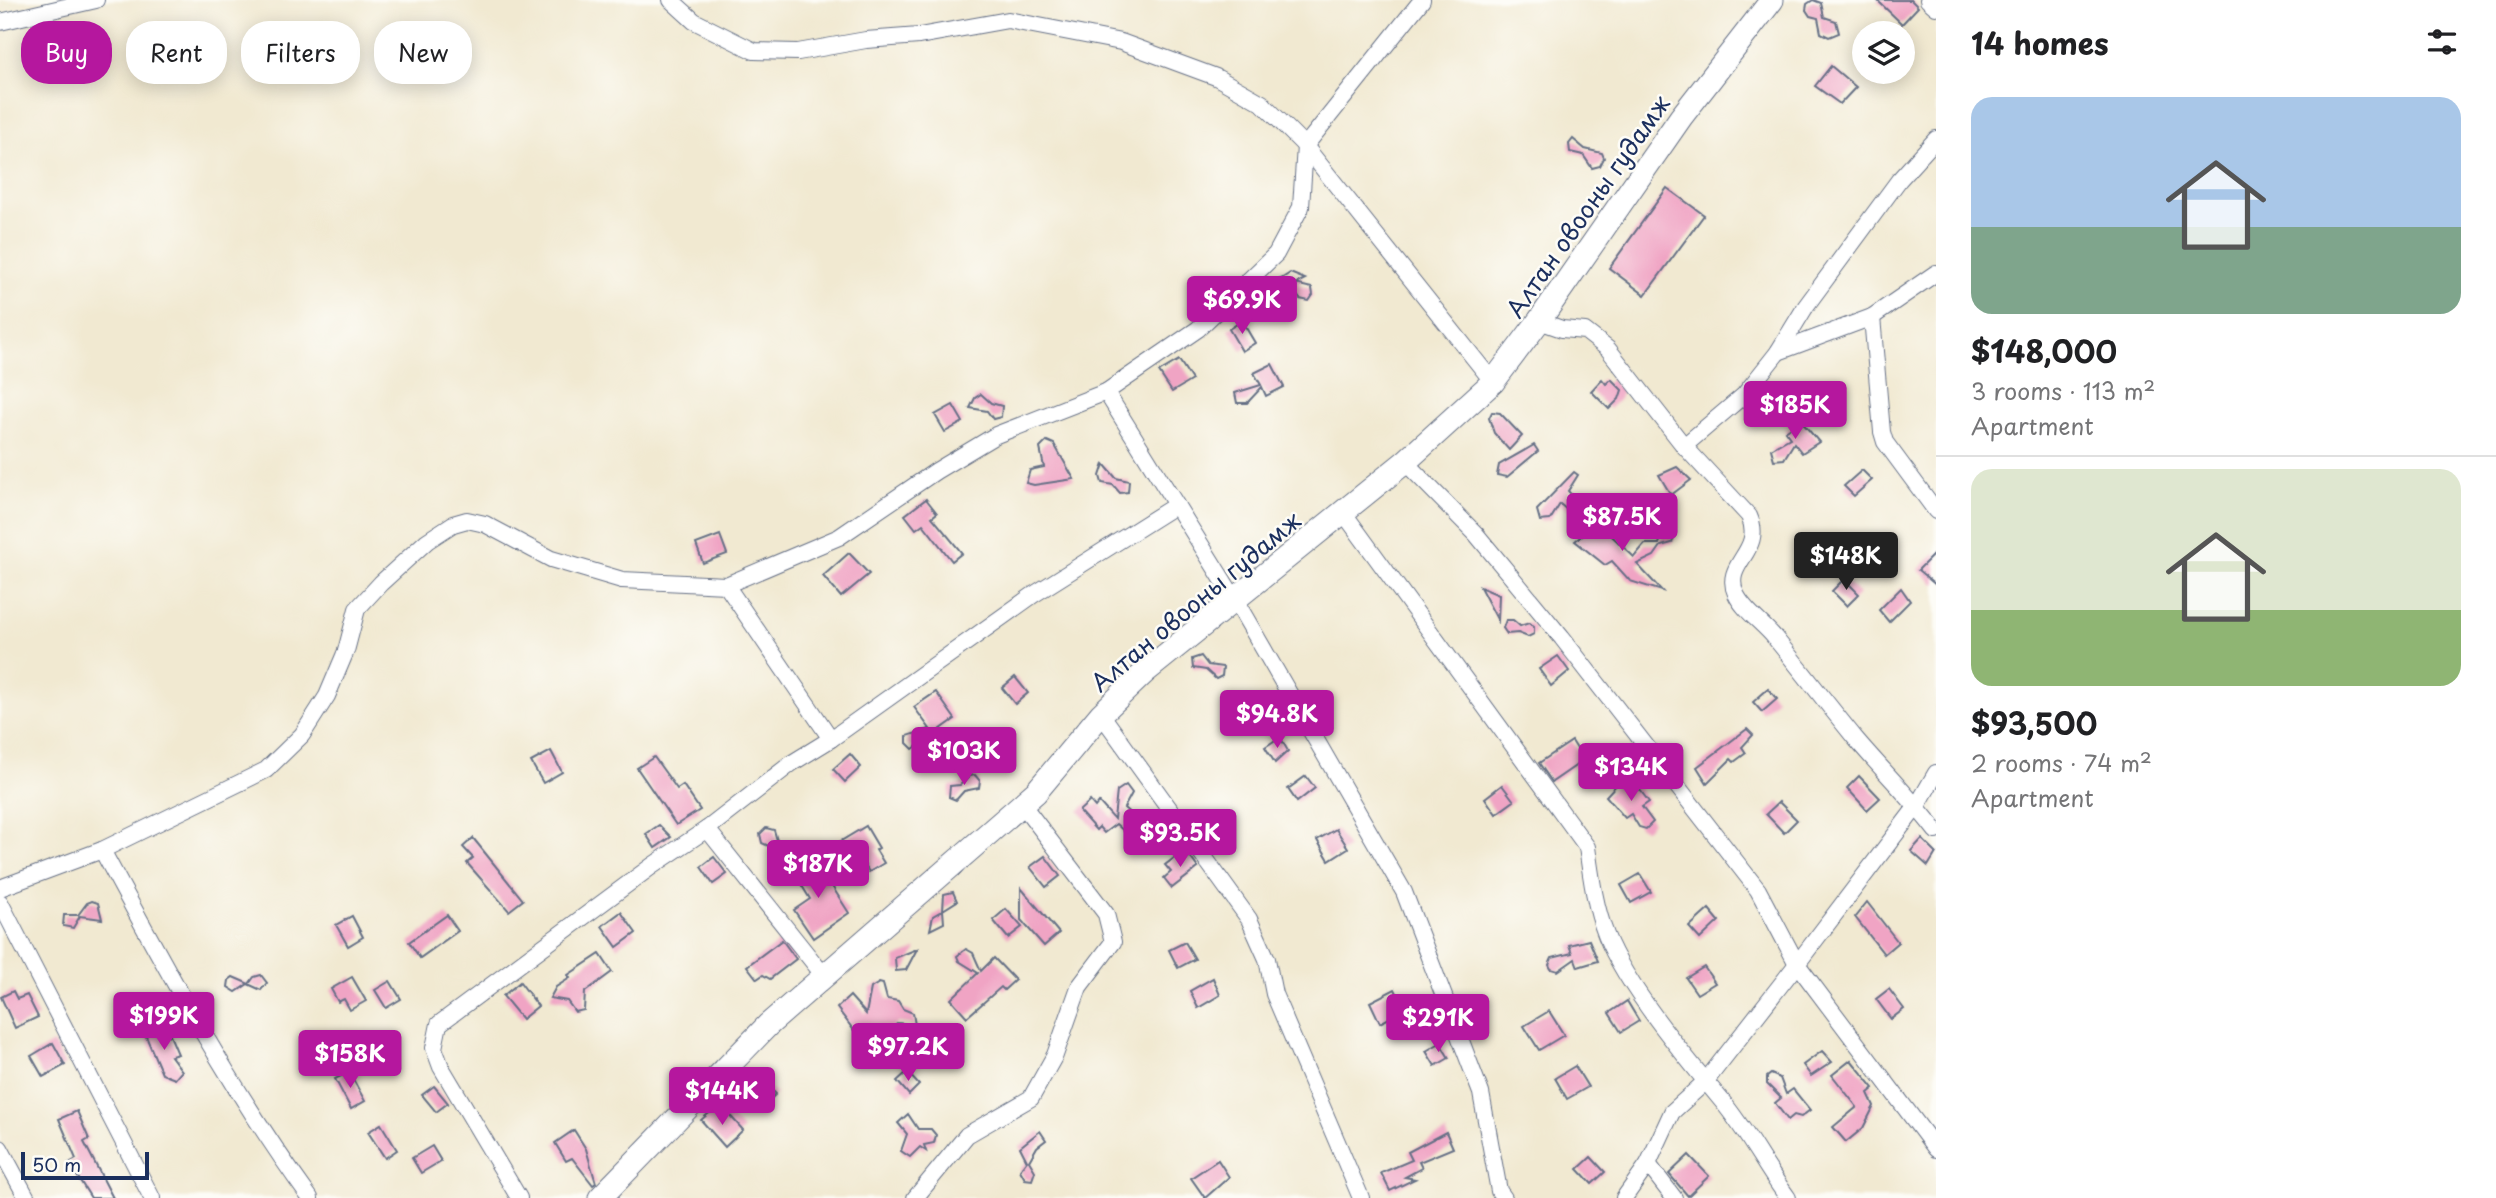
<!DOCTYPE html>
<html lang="en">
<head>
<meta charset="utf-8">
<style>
  :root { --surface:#fff; --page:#f6f6f6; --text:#202124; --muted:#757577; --line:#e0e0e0; --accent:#b5179e }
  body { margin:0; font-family:"Playpen Sans",sans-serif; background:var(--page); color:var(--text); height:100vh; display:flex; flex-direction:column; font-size:26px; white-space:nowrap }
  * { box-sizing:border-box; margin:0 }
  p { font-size:23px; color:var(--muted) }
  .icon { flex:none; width:38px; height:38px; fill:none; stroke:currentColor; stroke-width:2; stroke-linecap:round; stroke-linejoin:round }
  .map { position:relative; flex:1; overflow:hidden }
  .details { display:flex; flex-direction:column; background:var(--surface); width:560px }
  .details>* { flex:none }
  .top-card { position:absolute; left:21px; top:21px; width:665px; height:63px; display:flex; gap:14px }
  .buttons { position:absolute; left:1852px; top:21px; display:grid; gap:14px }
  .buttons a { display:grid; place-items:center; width:63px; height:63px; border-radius:50%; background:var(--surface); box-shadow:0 4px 18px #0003; font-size:35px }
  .scale { position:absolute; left:21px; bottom:18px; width:128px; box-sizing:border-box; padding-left:7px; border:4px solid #1b2f5e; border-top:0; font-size:19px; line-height:24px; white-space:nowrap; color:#1b2f5e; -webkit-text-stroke:5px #fdfcf7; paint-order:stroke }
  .price { position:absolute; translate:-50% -60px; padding:0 16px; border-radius:7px; background:var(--accent); color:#fff; font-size:23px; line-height:46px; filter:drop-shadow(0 2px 4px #0008) }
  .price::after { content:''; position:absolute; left:50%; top:42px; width:21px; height:16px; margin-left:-10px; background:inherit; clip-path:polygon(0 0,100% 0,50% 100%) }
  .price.active { background:#222; color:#fff }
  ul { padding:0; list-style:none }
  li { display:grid; align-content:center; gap:14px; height:371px; padding:0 35px }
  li+li { border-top:2px solid var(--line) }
  li span { display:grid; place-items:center; height:217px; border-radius:21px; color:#555 }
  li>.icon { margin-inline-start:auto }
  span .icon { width:126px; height:126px; fill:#fffc; stroke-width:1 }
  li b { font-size:30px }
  h2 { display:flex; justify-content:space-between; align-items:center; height:84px; padding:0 35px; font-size:30px }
  .tag { padding:0 24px; border-radius:28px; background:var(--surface); box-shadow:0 4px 18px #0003; font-size:24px; line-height:63px }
  .tag.active { background:var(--accent); color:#fff }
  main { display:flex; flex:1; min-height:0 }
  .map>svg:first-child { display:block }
</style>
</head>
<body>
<main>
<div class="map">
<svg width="1936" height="1198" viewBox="0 0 1936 1198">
  <rect width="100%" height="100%" fill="#fdfcf7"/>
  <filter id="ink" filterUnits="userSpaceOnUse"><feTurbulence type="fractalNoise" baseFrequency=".0143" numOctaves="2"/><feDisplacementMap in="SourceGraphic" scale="14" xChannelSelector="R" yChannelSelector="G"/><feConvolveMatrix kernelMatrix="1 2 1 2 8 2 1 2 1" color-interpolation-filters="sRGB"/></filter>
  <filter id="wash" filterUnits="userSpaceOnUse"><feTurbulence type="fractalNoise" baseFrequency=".00686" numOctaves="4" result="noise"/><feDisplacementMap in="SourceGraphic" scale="28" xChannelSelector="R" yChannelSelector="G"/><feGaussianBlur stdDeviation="1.57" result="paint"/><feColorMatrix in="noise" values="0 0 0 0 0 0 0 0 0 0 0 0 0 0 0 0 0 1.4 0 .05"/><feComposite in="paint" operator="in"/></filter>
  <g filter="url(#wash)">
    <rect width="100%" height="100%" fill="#f1e9d1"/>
    <g id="blocks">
      <g fill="#f0a4c4">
        <path d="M1813,0L1821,3L1824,17L1836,21L1839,33L1829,37L1821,33L1818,18L1810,16L1806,10L1807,4Z"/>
        <path d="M1877,0H1911L1918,7L1902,24Z"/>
        <path d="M1831,66L1856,87L1840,104L1815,86Z"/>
        <path d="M1573,139L1585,149L1602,153L1604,158L1600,166L1592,168L1583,155L1570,152L1569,144Z"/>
        <path d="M1667,188L1704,215L1645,295L1609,268Z"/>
        <path d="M1290,273L1305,279L1295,284L1312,288L1313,295L1309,301L1300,299L1290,286L1264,300L1270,293L1266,287L1269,280L1281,279Z"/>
        <path d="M1242,321L1255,343L1242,351L1229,329Z"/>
        <path d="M1179,360L1192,380L1172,392L1159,372Z"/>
        <path d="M1272,364L1284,387L1266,396L1262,387L1247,403H1237L1235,393L1261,385L1254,373Z"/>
        <path d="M1602,379L1606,384L1611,379L1622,390L1619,399L1609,409L1591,391Z"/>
        <path d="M981,394L991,403L1002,406L1001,417L993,419L987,411L970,408L975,398Z"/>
        <path d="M953,405L963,422L945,432L935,415Z"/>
        <path d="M1492,412L1500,413L1522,436L1509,450L1494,433L1489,418Z"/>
        <path d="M1801,421L1819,442L1802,453L1794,443L1784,459L1774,460L1771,449L1790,438L1785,431Z"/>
        <path d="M1047,441L1054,444L1074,479L1034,485L1026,483L1030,470L1044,467L1040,448Z"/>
        <path d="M1534,445L1538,451L1507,477L1497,475L1499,465Z"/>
        <path d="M1104,464L1116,478L1129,481L1128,492L1120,493L1113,485L1102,483L1100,476Z"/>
        <path d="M1677,467L1691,480L1671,495L1659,475Z"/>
        <path d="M1862,470L1872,480L1854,496L1844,486Z"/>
        <path d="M1574,472L1578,475L1568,491L1578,502L1567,510L1560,504L1550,520L1540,521L1537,510Z"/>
        <path d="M926,499L937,513L932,517L962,553L952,561L923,524L916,529L905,515Z"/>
        <path d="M1598,523L1634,557L1645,544H1659L1663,532L1672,531L1675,536L1672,543L1661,546L1654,556L1637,564L1662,591L1630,581L1612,561L1605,565L1575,541Z"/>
        <path d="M720,535L727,554L703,563L696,544Z"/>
        <path d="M1936,552V585L1918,570Z"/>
        <path d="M849,553L869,574L841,597L823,576Z"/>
        <path d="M1844,579L1859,594L1847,606L1832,591Z"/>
        <path d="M1480,587L1499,595L1498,621Z"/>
        <path d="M1901,588L1910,601L1889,622L1879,610Z"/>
        <path d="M1506,620H1513L1520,626L1529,623L1534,627V634L1528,637L1518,633L1507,634L1503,628Z"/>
        <path d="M1201,656L1208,665L1223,667L1222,676L1216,679L1206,670L1193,668L1192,659Z"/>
        <path d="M1558,656L1569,671L1551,686L1539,669Z"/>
        <path d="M1015,677L1028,693L1015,704L1002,688Z"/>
        <path d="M1768,689L1777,699L1762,712L1753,702Z"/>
        <path d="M936,692L955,719L913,749L907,743V736L930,729L914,707Z"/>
        <path d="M1747,729L1753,735L1742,747L1746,753L1734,762L1731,759L1707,783L1697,767Z"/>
        <path d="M1280,737L1288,751L1275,763L1265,747Z"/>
        <path d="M1572,741L1584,760L1552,782L1539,763Z"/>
        <path d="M551,751L562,772L543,783L531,762Z"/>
        <path d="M850,754L861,767L845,782L833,769Z"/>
        <path d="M654,757L677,789L683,785L700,810L676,825L637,768Z"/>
        <path d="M975,775L980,781L979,788L964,791L956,800L949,797L950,786L960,785L970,776Z"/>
        <path d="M1306,776L1315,788L1297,802L1288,789Z"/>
        <path d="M1859,776L1880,798L1867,810L1847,788Z"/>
        <path d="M1631,778L1649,802L1642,807L1653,822L1646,829L1639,827L1631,814L1625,818L1606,796L1619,782L1622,785Z"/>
        <path d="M1126,785L1132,793L1124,808L1147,828L1135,841L1116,824L1104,833L1099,827L1096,830L1079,811L1090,801L1095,807L1099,802L1114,819L1117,791Z"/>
        <path d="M1502,785L1514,801L1496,814L1485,798Z"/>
        <path d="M1779,802L1797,820L1784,833L1766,814Z"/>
        <path d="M659,825L671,837L655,848L646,834Z"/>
        <path d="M866,826L879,848L876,850L884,863L869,872L862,861L855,865L844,846L836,844Z"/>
        <path d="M766,828L774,830L778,844L787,848L789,862L776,860L773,848L762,843L760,834Z"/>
        <path d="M1336,829L1348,848L1329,860L1317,840Z"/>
        <path d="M473,838L523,900L509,911L467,863L473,858L463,847Z"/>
        <path d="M1922,839L1936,853L1928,866L1911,851Z"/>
        <path d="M1185,850L1198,868L1172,888L1164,878L1171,872L1165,865Z"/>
        <path d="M1045,856L1060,876L1046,887L1030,867Z"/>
        <path d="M714,857L727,874L713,884L701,867Z"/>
        <path d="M814,858L849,913L813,938L794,910L810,899L793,871Z"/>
        <path d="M1640,874L1651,892L1631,903L1621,885Z"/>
        <path d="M1021,888L1059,933L1044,946L1021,920Z"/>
        <path d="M953,892L957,901L943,910L944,923L930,930L933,916L943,910L944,894Z"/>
        <path d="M92,901L98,903L102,919L80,916L73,928L63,926L64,915H78L87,903Z"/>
        <path d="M1867,902L1898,942L1884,954L1855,917Z"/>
        <path d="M1006,909L1022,927L1008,938L993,920Z"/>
        <path d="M1709,909L1719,921L1700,939L1689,927Z"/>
        <path d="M621,912L636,933L617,947L602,926Z"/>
        <path d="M447,915L458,931L420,958L409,942Z"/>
        <path d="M352,916L363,937L348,946L336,925Z"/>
        <path d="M782,940L796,959L770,979L763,975L757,979L747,966Z"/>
        <path d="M1589,940L1598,961L1578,967L1575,959L1558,971L1551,969L1549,965L1552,958L1572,953L1569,945Z"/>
        <path d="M1185,942L1195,959L1178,968L1169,950Z"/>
        <path d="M917,949L906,970L896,971L895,958Z"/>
        <path d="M966,949L973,953L981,971L994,958L1015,980L1004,990L1001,987L967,1017L951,999L978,973L959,961L957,956Z"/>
        <path d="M600,954L612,972L585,992L584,1010L575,1012L567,1001L550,998L556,987L570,978L568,975Z"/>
        <path d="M1704,967L1715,983L1697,994L1686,978Z"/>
        <path d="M261,975L267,983L261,990L248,984L236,992L228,987L229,980L233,977L249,984L254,977Z"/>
        <path d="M352,977L366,1001L350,1010L344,999L338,1002L331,989Z"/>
        <path d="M1213,978L1220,995L1198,1008L1190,991Z"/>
        <path d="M390,981L401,999L386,1008L375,990Z"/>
        <path d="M520,982L538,1006L522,1019L503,996Z"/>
        <path d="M879,983L883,984L887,999L898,1001L903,1009L913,1013L915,1025L898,1023L868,1049L837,1008L850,996L866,1014L871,988Z"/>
        <path d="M1395,989L1405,1010L1380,1023L1370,1002Z"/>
        <path d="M1889,989L1904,1009L1891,1019L1876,999Z"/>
        <path d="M13,991L17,999L27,995L38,1017L15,1028L1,997Z"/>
        <path d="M1627,1001L1639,1021L1621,1032L1609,1013Z"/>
        <path d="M1549,1011L1564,1035L1539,1050L1524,1026Z"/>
        <path d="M166,1026L178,1054L171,1056L182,1071L175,1079L162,1074L145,1034Z"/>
        <path d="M935,1031H941L958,1044L944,1063L923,1047Z"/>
        <path d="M53,1043L65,1065L43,1077L31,1056Z"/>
        <path d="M1440,1043L1449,1058L1435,1066L1426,1051Z"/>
        <path d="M1822,1051L1832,1062L1811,1076L1803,1065Z"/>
        <path d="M1851,1060L1874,1088L1868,1093L1874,1106L1863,1128L1846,1142L1833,1127L1857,1107L1832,1075Z"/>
        <path d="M1575,1066L1588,1087L1567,1099L1555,1078Z"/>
        <path d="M349,1072L365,1101L351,1109L335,1079Z"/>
        <path d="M907,1072L919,1085L909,1095L897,1081Z"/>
        <path d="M1771,1074L1780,1078L1786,1094L1793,1089L1810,1110L1801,1117L1794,1115L1788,1120L1775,1103L1781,1098L1767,1084V1077Z"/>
        <path d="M757,1075L776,1094L761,1108L742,1089Z"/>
        <path d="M434,1086L448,1103L436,1112L422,1095Z"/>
        <path d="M715,1108L721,1116L726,1111L743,1130L725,1147L701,1120Z"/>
        <path d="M77,1111L89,1139L84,1142L113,1198H91L69,1163L76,1159L59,1119Z"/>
        <path d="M908,1114L918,1129H931L936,1135L934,1143L924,1145L926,1151L920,1147L910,1157L901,1151L907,1134L898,1123Z"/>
        <path d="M381,1124L397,1150L385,1158L368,1132Z"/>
        <path d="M574,1130L586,1149L596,1183L593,1185L572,1158L566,1161L555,1143Z"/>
        <path d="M1040,1131L1046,1140L1037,1147L1029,1161L1035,1171L1032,1180L1025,1179L1020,1170L1027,1161L1020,1147Z"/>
        <path d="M1446,1132L1453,1148L1419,1162L1422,1168L1405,1177L1415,1179L1390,1191L1381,1173L1412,1160L1408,1152Z"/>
        <path d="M432,1146L441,1161L421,1173L412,1158Z"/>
        <path d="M1689,1155L1709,1176L1688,1196L1669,1174Z"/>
        <path d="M1591,1157L1605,1172L1592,1184L1578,1169Z"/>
        <path d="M1218,1160L1229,1177L1205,1198L1191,1178Z"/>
      </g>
    </g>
  </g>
  <g filter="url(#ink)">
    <use href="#blocks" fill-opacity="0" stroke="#667086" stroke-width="2"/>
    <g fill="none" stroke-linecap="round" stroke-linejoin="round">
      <defs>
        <g id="street">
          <path d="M671,0L694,21L754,51L798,52L866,40L919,36L1008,20L1121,42L1216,77L1262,103L1305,146L1493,382"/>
          <path d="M1928,0L1936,7"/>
          <path d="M0,22L96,0"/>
          <path d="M1872,317L1882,432L1885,442L1936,511"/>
          <path d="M1539,321L1562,329L1585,331L1608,349L1684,446L1749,516C1765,552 1722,563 1736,594C1743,610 1764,624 1775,638C1802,671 1828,705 1855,738C1882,770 1911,798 1936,831"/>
          <path d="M1778,352L1872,317L1936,273"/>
          <path d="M1106,392L1234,598L1404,892L1481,1093L1499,1191L1504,1198"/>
          <path d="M1684,446L1744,395L1778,352L1806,306L1899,180L1936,139"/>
          <path d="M1405,462L1476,534L1562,638L1758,890L1797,964L1936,1149"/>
          <path d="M1343,512L1587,847C1591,876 1595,907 1606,935C1626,986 1686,1058 1722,1101C1747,1131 1765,1167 1788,1198"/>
          <path d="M726,585L831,739"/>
          <path d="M1101,714L1249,919L1267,959L1274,994L1361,1198"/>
          <path d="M707,829L825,977"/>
          <path d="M102,850C166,969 230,1088 310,1198"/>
          <path d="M0,888L102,850L266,770L302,735L327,696L346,651L357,609L381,583L427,541L453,524L467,520L485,524L551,559L622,580L726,585L839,537L936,471L996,435L1106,392L1198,329L1276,254L1301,207L1305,146L1422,0"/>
          <path d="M0,902L152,1198"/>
          <path d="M0,1148L27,1198"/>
          <path d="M1648,1164L1674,1198"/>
          <path d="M519,1198L441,1067L434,1048L439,1024L652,866L707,829L792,763L831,739L1033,595L1176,505"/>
          <path d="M915,1198L967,1135L1031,1098L1055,1055L1079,987L1113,942L1106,914L1022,804"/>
          <path d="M1624,1198L1648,1164L1672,1112L1705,1082L1797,964L1917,806L1936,773"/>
        </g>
        <path id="secondary" d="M600,1198L768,1025L1036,792L1101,714L1146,671L1405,462L1493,382L1539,321L1681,117L1772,0"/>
      </defs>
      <use href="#street" stroke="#667086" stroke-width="18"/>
      <use href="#secondary" stroke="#667086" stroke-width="25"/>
      <use href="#street" stroke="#fff" stroke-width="16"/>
      <use href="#secondary" stroke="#fff" stroke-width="23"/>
    </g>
  </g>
  <g text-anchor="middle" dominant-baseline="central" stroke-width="5" stroke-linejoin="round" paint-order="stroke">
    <g font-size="24" fill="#1b2f5e" stroke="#fdfcf7">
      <text transform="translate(1587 206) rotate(-55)">Алтан овооны гудамж</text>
      <text transform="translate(1195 601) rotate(-40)">Алтан овооны гудамж</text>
    </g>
  </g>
</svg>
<div class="buttons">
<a><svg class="icon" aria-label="layers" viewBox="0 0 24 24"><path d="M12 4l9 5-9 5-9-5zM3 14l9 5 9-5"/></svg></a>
</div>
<div class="scale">50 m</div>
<b class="price" style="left:1242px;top:336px">$69.9K</b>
<b class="price" style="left:1795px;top:441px">$185K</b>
<b class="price" style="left:1622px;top:553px">$87.5K</b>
<b class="price active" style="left:1846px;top:592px">$148K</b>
<b class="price" style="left:1277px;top:750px">$94.8K</b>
<b class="price" style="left:964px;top:787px">$103K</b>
<b class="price" style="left:1631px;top:803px">$134K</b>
<b class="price" style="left:1180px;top:869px">$93.5K</b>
<b class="price" style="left:818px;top:900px">$187K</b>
<b class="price" style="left:164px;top:1052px">$199K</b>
<b class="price" style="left:1438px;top:1054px">$291K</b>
<b class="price" style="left:908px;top:1083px">$97.2K</b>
<b class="price" style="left:350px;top:1090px">$158K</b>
<b class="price" style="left:722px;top:1127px">$144K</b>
<div class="top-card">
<a class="tag active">Buy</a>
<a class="tag">Rent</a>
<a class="tag">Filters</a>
<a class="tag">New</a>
</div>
</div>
<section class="details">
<h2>14 homes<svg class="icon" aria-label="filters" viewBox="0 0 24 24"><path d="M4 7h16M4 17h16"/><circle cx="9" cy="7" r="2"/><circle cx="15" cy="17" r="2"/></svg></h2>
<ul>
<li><span style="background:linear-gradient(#a9c7e8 60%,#7fa58c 0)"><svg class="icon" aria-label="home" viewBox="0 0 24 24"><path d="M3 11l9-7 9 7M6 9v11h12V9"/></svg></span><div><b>$148,000</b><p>3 rooms · 113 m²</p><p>Apartment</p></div></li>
<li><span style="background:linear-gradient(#dfe7d0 65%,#8fb573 0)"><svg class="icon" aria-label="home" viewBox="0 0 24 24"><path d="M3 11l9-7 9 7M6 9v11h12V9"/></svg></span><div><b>$93,500</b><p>2 rooms · 74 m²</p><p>Apartment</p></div></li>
</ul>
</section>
</main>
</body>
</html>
